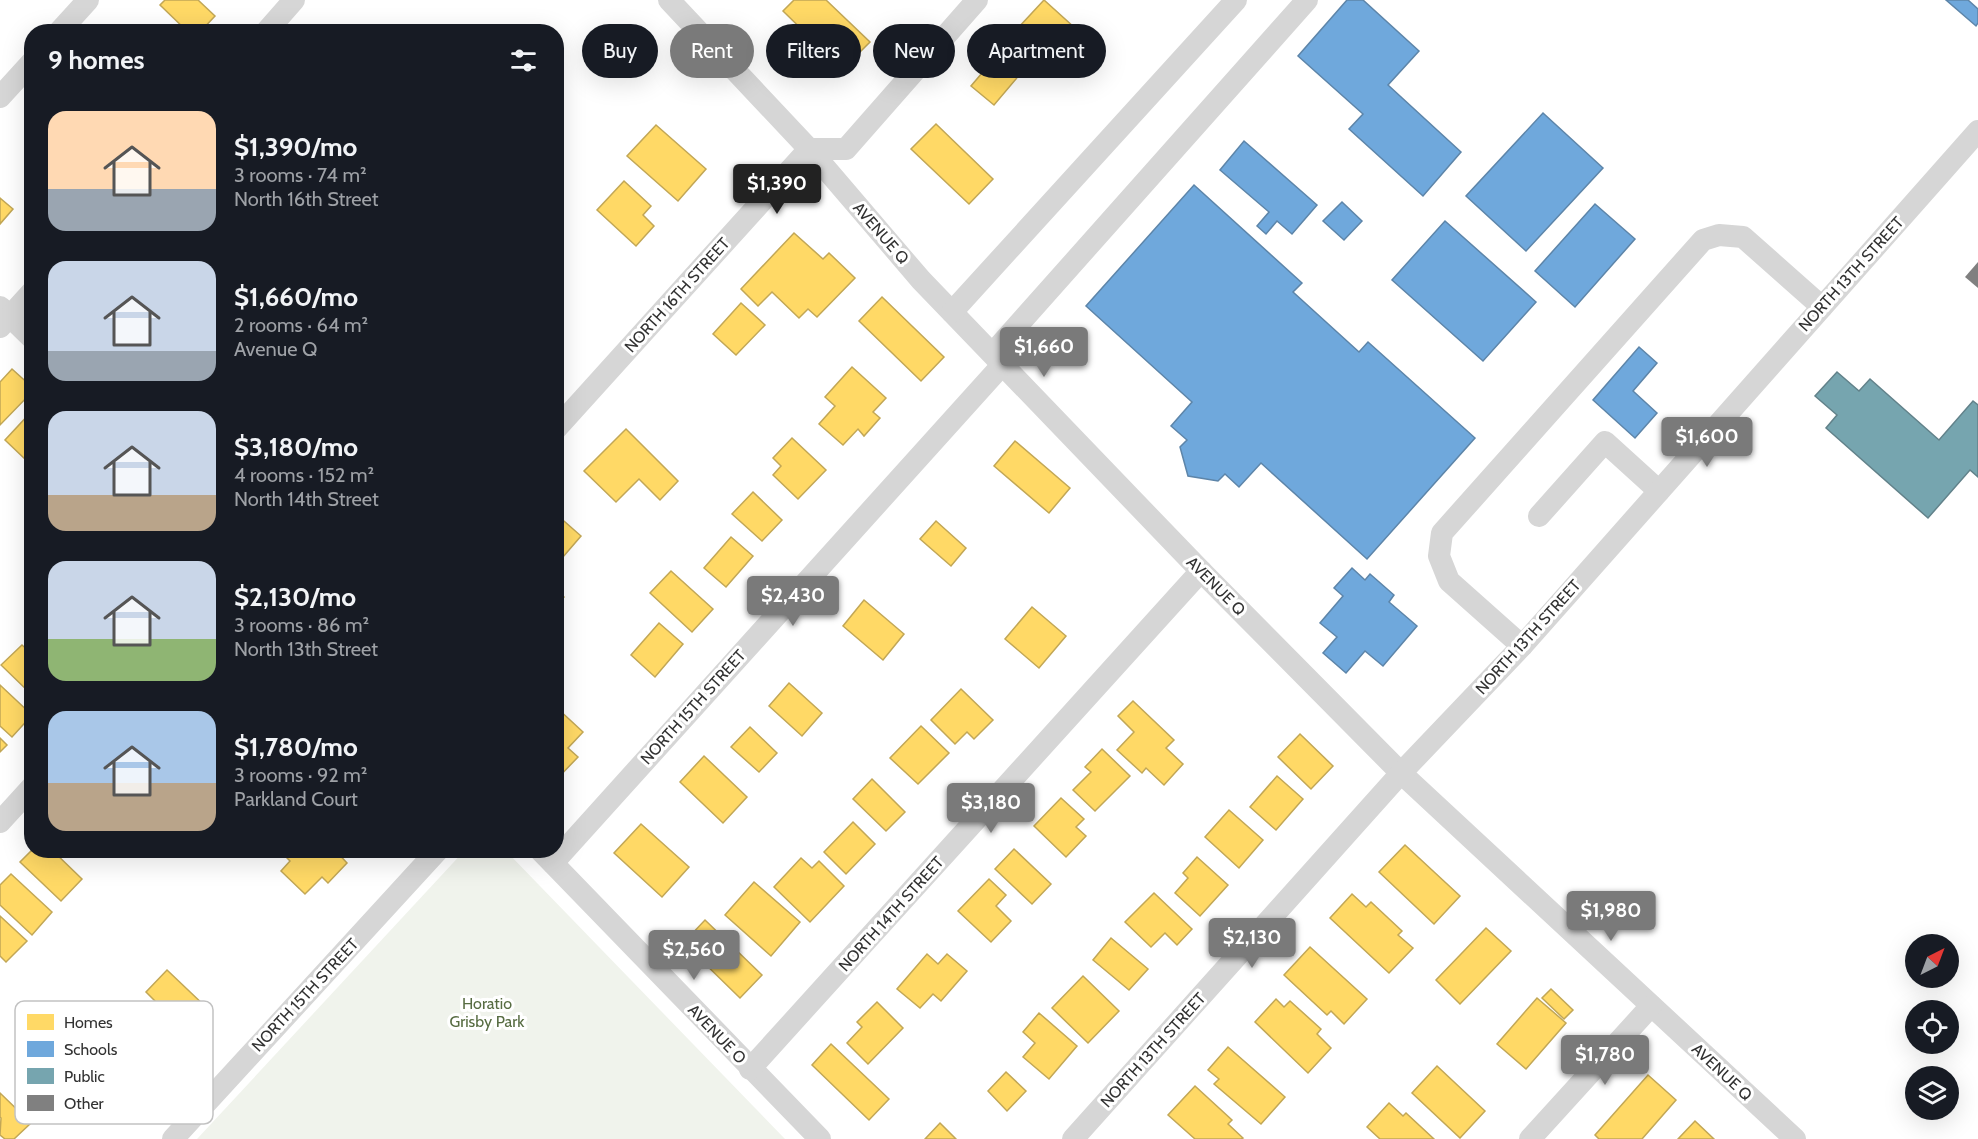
<!DOCTYPE html>
<html lang="en">
<head>
<meta charset="utf-8">
<style>
  :root { --surface:#171b24; --page:#20242c; --text:#f1f3f6; --muted:#9ea1a6; --accent:#7a7a7a }
  body { margin:0; font-family:Cabin,sans-serif; background:var(--page); color:var(--text); height:100vh; display:flex; flex-direction:column; font-size:22px; white-space:nowrap }
  * { box-sizing:border-box; margin:0 }
  p { font-size:20px; color:var(--muted) }
  .icon { flex:none; width:33px; height:33px; fill:none; stroke:currentColor; stroke-width:2; stroke-linecap:round; stroke-linejoin:round }
  .map { position:relative; flex:1; overflow:hidden }
  .panel { position:absolute; left:24px; top:24px; width:540px; height:834px; display:flex; flex-direction:column; background:var(--surface); border-radius:24px; box-shadow:0 6px 24px #0002 }
  .panel>* { flex:none }
  .top-card { position:absolute; left:582px; top:24px; width:570px; height:54px; display:flex; gap:12px }
  .needle { width:39px; rotate:42deg }
  .fabs { position:absolute; left:1905px; top:934px; display:grid; gap:12px }
  .fabs a { display:grid; place-items:center; width:54px; height:54px; border-radius:50%; background:var(--surface); box-shadow:0 6px 24px #0002; font-size:30px }
  .price { position:absolute; translate:-50% -51px; padding:0 14px; border-radius:6px; background:var(--accent); color:#fff; font-size:20px; line-height:39px; filter:drop-shadow(0 2px 3px #0008) }
  .price::after { content:''; position:absolute; left:50%; top:36px; width:18px; height:14px; margin-left:-9px; background:inherit; clip-path:polygon(0 0,100% 0,50% 100%) }
  .price.active { background:#222; color:#fff }
  ul { padding:0; list-style:none }
  li { display:flex; align-items:center; gap:18px; height:150px; padding:0 24px }
  li span { display:grid; place-items:center; flex:none; width:168px; height:120px; border-radius:18px; color:#555 }
  li>.icon { margin-inline-start:auto }
  span .icon { width:72px; height:72px; fill:#fffc; stroke-width:1 }
  li b { font-size:26px }
  h2 { display:flex; justify-content:space-between; align-items:center; height:72px; padding:0 24px; font-size:26px }
  .tag { padding:0 21px; border-radius:27px; background:var(--surface); box-shadow:0 6px 24px #0002; font-size:21px; line-height:54px }
  .tag.active { background:var(--accent); color:#fff }
  .map>svg:first-child { display:block }
</style>
</head>
<body>
<div class="map">
<svg width="1978" height="1139" viewBox="0 0 1978 1139">
  <rect width="100%" height="100%" fill="#fff"/>
  <path fill="#f0f3ec" d="M465,850L506,851L785,1139H197Z"/>
  <g fill="#ffd966" stroke="#c2a756" stroke-width="1.5">
    <path d="M165,0H198L215,16L200,32H188L160,5Z"/>
    <path d="M794,0H826L870,42L850,62L833,46L826,53L783,11Z"/>
    <path d="M1044,0L1096,47L1069,76L1018,28Z"/>
    <path d="M999,53L1021,73L994,105L971,86Z"/>
    <path d="M936,124L993,179L969,204L911,149Z"/>
    <path d="M656,125L706,169L678,201L627,156Z"/>
    <path d="M624,181L651,206L643,215L654,226L636,246L597,210Z"/>
    <path d="M0,198L13,209L0,224Z"/>
    <path d="M794,233L823,259L829,253L855,278L817,317L808,309L799,318L772,292L758,306L741,289Z"/>
    <path d="M882,297L944,357L921,381L859,321Z"/>
    <path d="M741,303L765,325L736,355L713,334Z"/>
    <path d="M852,367L886,398L873,412L880,418L864,436L858,429L843,445L819,424L835,406L825,397Z"/>
    <path d="M12,369L32,387V392L0,425V382Z"/>
    <path d="M32,411V456L27,461L5,440Z"/>
    <path d="M626,429L678,481L660,500L639,479L616,502L584,471Z"/>
    <path d="M792,438L826,470L798,499L773,475L781,466L773,458Z"/>
    <path d="M1015,441L1070,488L1049,513L994,466Z"/>
    <path d="M753,492L782,520L762,541L732,514Z"/>
    <path d="M556,514L581,536L563,557L556,551Z"/>
    <path d="M936,521L966,548L951,566L920,539Z"/>
    <path d="M731,537L753,556L726,587L704,568Z"/>
    <path d="M671,571L713,609L692,632L650,593Z"/>
    <path d="M556,590L564,597L556,605Z"/>
    <path d="M864,600L904,634L883,660L843,626Z"/>
    <path d="M1032,607L1066,636L1039,668L1005,639Z"/>
    <path d="M659,623L683,644L655,677L631,655Z"/>
    <path d="M22,645L32,654V695L1,665Z"/>
    <path d="M789,683L822,713L802,736L769,706Z"/>
    <path d="M0,685L32,715L12,737L0,726Z"/>
    <path d="M961,689L993,720L974,739L967,732L955,744L931,720Z"/>
    <path d="M1133,701L1174,740L1166,748L1183,764L1164,785L1146,768L1142,773L1117,750L1134,732L1118,716Z"/>
    <path d="M556,707L583,732L568,748L578,757L556,780Z"/>
    <path d="M921,726L949,753L918,784L890,758Z"/>
    <path d="M750,727L777,753L759,772L731,747Z"/>
    <path d="M1300,734L1333,766L1311,789L1278,757Z"/>
    <path d="M0,738L7,745L0,752Z"/>
    <path d="M1102,749L1130,776L1095,811L1073,790L1091,772L1085,767Z"/>
    <path d="M704,756L747,797L723,823L680,782Z"/>
    <path d="M1277,776L1303,799L1276,830L1250,807Z"/>
    <path d="M872,779L905,812L886,831L853,799Z"/>
    <path d="M1061,798L1084,819L1076,827L1086,836L1066,857L1034,826Z"/>
    <path d="M1229,810L1263,840L1239,868L1205,837Z"/>
    <path d="M853,822L875,844L846,874L824,852Z"/>
    <path d="M641,824L689,867L662,897L614,853Z"/>
    <path d="M1405,845L1460,896L1434,924L1379,872Z"/>
    <path d="M1014,849L1051,884L1032,904L995,869Z"/>
    <path d="M32,850H52L82,879L61,901L20,862Z"/>
    <path d="M284,850H335L347,863L328,883L322,877L305,894L281,871L290,861L282,853Z"/>
    <path d="M1197,857L1228,885L1200,916L1175,893L1188,878L1183,873Z"/>
    <path d="M801,858L812,868L819,861L844,886L810,922L774,887Z"/>
    <path d="M11,874L52,912L32,935L0,905V885Z"/>
    <path d="M989,879L1006,895L996,906L1011,921L991,942L958,911Z"/>
    <path d="M754,882L800,922L771,956L725,915Z"/>
    <path d="M1154,893L1192,929L1177,945L1165,933L1151,947L1125,922Z"/>
    <path d="M1352,894L1366,907L1371,902L1402,931L1398,935L1413,948L1389,973L1330,918Z"/>
    <path d="M0,916L27,941L6,962L0,956Z"/>
    <path d="M705,920L762,975L740,998L696,955L700,951L688,938Z"/>
    <path d="M1486,928L1511,951L1460,1004L1436,980Z"/>
    <path d="M1111,938L1148,969L1129,990L1093,960Z"/>
    <path d="M1310,947L1367,999L1344,1024L1331,1011L1327,1015L1284,975Z"/>
    <path d="M927,954L938,964L947,954L967,971L941,1001L933,994L920,1008L897,989Z"/>
    <path d="M167,970L208,1009L186,1032L146,992Z"/>
    <path d="M1083,976L1119,1011L1088,1043L1052,1008Z"/>
    <path d="M1551,989L1573,1010L1564,1019L1542,998Z"/>
    <path d="M1537,998L1566,1023L1526,1069L1497,1044Z"/>
    <path d="M1276,999L1284,1007L1290,1001L1321,1029L1317,1034L1331,1048L1308,1073L1255,1022Z"/>
    <path d="M877,1002L903,1028L868,1064L847,1043L862,1027L857,1022Z"/>
    <path d="M1039,1013L1077,1046L1049,1079L1023,1057L1035,1043L1023,1032Z"/>
    <path d="M831,1044L889,1099L869,1120L812,1065Z"/>
    <path d="M1228,1047L1285,1097L1261,1124L1214,1084L1219,1079L1208,1070Z"/>
    <path d="M1437,1066L1485,1111L1460,1138L1412,1093Z"/>
    <path d="M1006,1072L1026,1091L1007,1111L988,1091Z"/>
    <path d="M1648,1075L1676,1100L1642,1139H1599L1595,1135Z"/>
    <path d="M1195,1086L1232,1120L1228,1124L1243,1138L1241,1139H1195L1168,1115Z"/>
    <path d="M0,1093L31,1123L14,1139H5L0,1135L1,1118L0,1117Z"/>
    <path d="M1389,1103L1403,1116L1406,1113L1434,1139H1380L1367,1127Z"/>
    <path d="M1695,1121L1714,1139H1678Z"/>
    <path d="M940,1123L956,1139H925Z"/>
  </g>
  <g fill="#6fa8dc" stroke="#5d85a9" stroke-width="1.5">
    <path d="M1347,0H1363L1419,51L1388,85L1461,152L1423,196L1349,129L1363,114L1298,56Z"/>
    <path d="M1946,0H1968L1978,9V23L1976,26Z"/>
    <path d="M1543,113L1603,168L1526,251L1466,196Z"/>
    <path d="M1244,141L1317,205L1292,234L1277,221L1266,234L1257,226L1269,212L1220,170Z"/>
    <path d="M1194,185L1302,283L1293,292L1359,352L1368,342L1475,438L1367,559L1261,463L1239,487L1225,474L1218,481L1188,476L1180,447L1187,440L1171,426L1192,402L1086,306Z"/>
    <path d="M1342,202L1362,221L1344,240L1323,221Z"/>
    <path d="M1595,204L1635,239L1575,307L1535,271Z"/>
    <path d="M1445,221L1536,302L1483,361L1392,280Z"/>
    <path d="M1639,347L1657,363L1633,391L1657,413L1635,438L1593,400Z"/>
    <path d="M1352,568L1365,580L1370,574L1394,595L1389,602L1417,626L1383,666L1365,651L1346,673L1323,653L1337,637L1320,623L1343,596L1334,588Z"/>
  </g>
  <path fill="#76a5af" stroke="#62828a" stroke-width="1.5" d="M1837,372L1859,391L1870,379L1939,440L1973,401L1978,405V477L1970,470L1928,518L1826,428L1837,415L1815,396Z"/>
  <path fill="#808080" d="M1978,262V288L1965,277Z"/>
  <g fill="none" stroke-linecap="round" stroke-linejoin="round">
    <g stroke="#d6d6d6" stroke-width="22">
      <path d="M669,0L809,149L921,280L1201,571L1401,773L1795,1139"/>
      <path d="M59,32L88,0"/>
      <path d="M266,32L294,0"/>
      <path d="M0,97L32,62"/>
      <path d="M0,307L32,338"/>
      <path d="M952,312L1236,0"/>
      <path d="M0,327L32,292"/>
      <path d="M993,353L1307,0"/>
      <path d="M556,429L809,149H846L977,0"/>
      <path d="M1539,516L1605,442L1659,491"/>
      <path d="M1522,646L1449,581L1439,556L1442,533L1703,240L1719,235L1743,237L1822,307"/>
      <path d="M0,822L32,787"/>
      <path d="M540,850L820,1139"/>
      <path d="M553,863L1003,364"/>
      <path d="M750,1069L1201,571"/>
      <path d="M173,1139L438,850"/>
      <path d="M1073,1139L1401,773L1522,646L1978,131"/>
      <path d="M1530,1139L1651,1006"/>
    </g>
  </g>
  <g text-anchor="middle" dominant-baseline="central" stroke-width="6" stroke-linejoin="round" paint-order="stroke">
    <g font-size="16" fill="#323232" stroke="#fff">
      <text transform="translate(881 233) rotate(49)">AVENUE Q</text>
      <text transform="translate(1851 274) rotate(-48)">NORTH 13TH STREET</text>
      <text transform="translate(677 295) rotate(-48)">NORTH 16TH STREET</text>
      <text transform="translate(1216 586) rotate(45)">AVENUE Q</text>
      <text transform="translate(1528 637) rotate(-48)">NORTH 13TH STREET</text>
      <text transform="translate(693 707) rotate(-48)">NORTH 15TH STREET</text>
      <text transform="translate(891 914) rotate(-48)">NORTH 14TH STREET</text>
      <text transform="translate(305 995) rotate(-47)">NORTH 15TH STREET</text>
      <text transform="translate(717 1034) rotate(46)">AVENUE O</text>
      <text transform="translate(1153 1050) rotate(-48)">NORTH 13TH STREET</text>
      <text transform="translate(1722 1072) rotate(43)">AVENUE Q</text>
    </g>
    <g font-size="16" fill="#576c42" stroke="#fff">
      <text x="487" y="1003">Horatio<tspan x="487" dy="18">Grisby Park</tspan></text>
    </g>
  </g>
  <rect x="15" y="1001" width="198" height="123" rx="9" fill="#fff" stroke="#c2c2c2" stroke-width="1.5"/>
  <rect x="27" y="1014" width="27" height="16" fill="#ffd966"/>
  <rect x="27" y="1041" width="27" height="16" fill="#6fa8dc"/>
  <rect x="27" y="1068" width="27" height="16" fill="#76a5af"/>
  <rect x="27" y="1095" width="27" height="16" fill="#808080"/>
  <g font-size="16" fill="#323232">
    <text x="64" y="1028">Homes</text>
    <text x="64" y="1055">Schools</text>
    <text x="64" y="1082">Public</text>
    <text x="64" y="1109">Other</text>
  </g>
</svg>
<div class="fabs">
<a><svg class="needle" viewBox="-14 -14 28 28"><path d="M0-13l5 13h-10z" fill="#e53935"/><path d="M0 13l5-13h-10z" fill="#9ea1a6"/></svg></a>
<a><svg class="icon" aria-label="locate" viewBox="0 0 24 24"><circle cx="12" cy="12" r="6"/><path d="M12 2v4M12 18v4M2 12h4M18 12h4"/></svg></a>
<a><svg class="icon" aria-label="layers" viewBox="0 0 24 24"><path d="M12 4l9 5-9 5-9-5zM3 14l9 5 9-5"/></svg></a>
</div>
<b class="price active" style="left:777px;top:215px">$1,390</b>
<b class="price" style="left:1044px;top:378px">$1,660</b>
<b class="price" style="left:1707px;top:468px">$1,600</b>
<b class="price" style="left:793px;top:627px">$2,430</b>
<b class="price" style="left:991px;top:834px">$3,180</b>
<b class="price" style="left:1611px;top:942px">$1,980</b>
<b class="price" style="left:1252px;top:969px">$2,130</b>
<b class="price" style="left:694px;top:981px">$2,560</b>
<b class="price" style="left:1605px;top:1086px">$1,780</b>
<div class="top-card">
<a class="tag">Buy</a>
<a class="tag active">Rent</a>
<a class="tag">Filters</a>
<a class="tag">New</a>
<a class="tag">Apartment</a>
</div>
<section class="panel">
<h2>9 homes<svg class="icon" aria-label="filters" viewBox="0 0 24 24"><path d="M4 7h16M4 17h16"/><circle cx="9" cy="7" r="2"/><circle cx="15" cy="17" r="2"/></svg></h2>
<ul>
<li><span style="background:linear-gradient(#ffd9b3 65%,#9aa5b1 0)"><svg class="icon" aria-label="home" viewBox="0 0 24 24"><path d="M3 11l9-7 9 7M6 9v11h12V9"/></svg></span><div><b>$1,390/mo</b><p>3 rooms · 74 m²</p><p>North 16th Street</p></div></li>
<li><span style="background:linear-gradient(#c9d6e8 75%,#9aa5b1 0)"><svg class="icon" aria-label="home" viewBox="0 0 24 24"><path d="M3 11l9-7 9 7M6 9v11h12V9"/></svg></span><div><b>$1,660/mo</b><p>2 rooms · 64 m²</p><p>Avenue Q</p></div></li>
<li><span style="background:linear-gradient(#c9d6e8 70%,#b9a48a 0)"><svg class="icon" aria-label="home" viewBox="0 0 24 24"><path d="M3 11l9-7 9 7M6 9v11h12V9"/></svg></span><div><b>$3,180/mo</b><p>4 rooms · 152 m²</p><p>North 14th Street</p></div></li>
<li><span style="background:linear-gradient(#c9d6e8 65%,#8fb573 0)"><svg class="icon" aria-label="home" viewBox="0 0 24 24"><path d="M3 11l9-7 9 7M6 9v11h12V9"/></svg></span><div><b>$2,130/mo</b><p>3 rooms · 86 m²</p><p>North 13th Street</p></div></li>
<li><span style="background:linear-gradient(#a9c7e8 60%,#b9a48a 0)"><svg class="icon" aria-label="home" viewBox="0 0 24 24"><path d="M3 11l9-7 9 7M6 9v11h12V9"/></svg></span><div><b>$1,780/mo</b><p>3 rooms · 92 m²</p><p>Parkland Court</p></div></li>
</ul>
</section>
</div>
</body>
</html>
